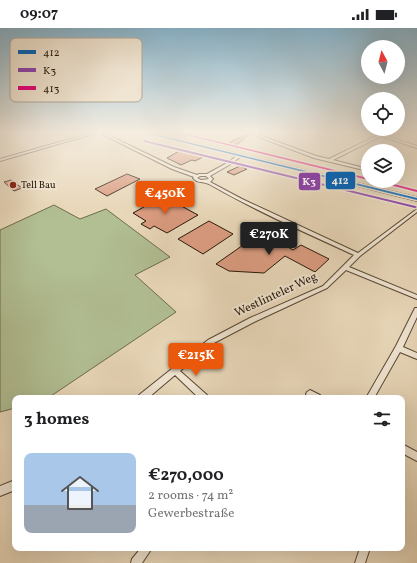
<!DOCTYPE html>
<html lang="en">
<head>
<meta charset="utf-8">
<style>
  :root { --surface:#fff; --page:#f6f6f6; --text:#202124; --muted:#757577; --line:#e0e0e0; --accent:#ea580c }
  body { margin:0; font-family:Vollkorn,serif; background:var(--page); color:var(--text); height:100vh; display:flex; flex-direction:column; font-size:15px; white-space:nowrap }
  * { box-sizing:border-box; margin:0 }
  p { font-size:13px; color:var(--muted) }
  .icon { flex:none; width:22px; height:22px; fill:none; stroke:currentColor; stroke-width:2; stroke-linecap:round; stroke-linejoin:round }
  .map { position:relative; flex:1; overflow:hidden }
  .sheet { position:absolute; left:12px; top:367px; width:393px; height:156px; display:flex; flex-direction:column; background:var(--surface); border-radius:8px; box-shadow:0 4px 16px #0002 }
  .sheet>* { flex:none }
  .needle { width:26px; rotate:353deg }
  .controls { position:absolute; left:361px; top:12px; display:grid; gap:8px }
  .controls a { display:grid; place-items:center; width:44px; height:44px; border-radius:50%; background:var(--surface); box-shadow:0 4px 16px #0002; font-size:20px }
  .price { position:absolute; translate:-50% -34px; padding:0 9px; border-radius:4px; background:var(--accent); color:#fff; font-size:13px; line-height:26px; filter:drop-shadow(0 1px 2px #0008) }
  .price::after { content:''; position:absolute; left:50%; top:24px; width:12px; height:9px; margin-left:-6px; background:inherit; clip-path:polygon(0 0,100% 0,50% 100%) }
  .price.selected { background:#222; color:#fff }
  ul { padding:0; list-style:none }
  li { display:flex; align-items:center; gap:12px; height:100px; padding:0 12px }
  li+li { border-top:1px solid var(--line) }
  li span { display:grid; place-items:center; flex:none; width:112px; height:80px; border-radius:8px; color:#555 }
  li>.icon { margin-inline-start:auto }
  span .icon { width:48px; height:48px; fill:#fffc; stroke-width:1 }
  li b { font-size:17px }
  h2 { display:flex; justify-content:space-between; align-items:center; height:48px; padding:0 12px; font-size:17px }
  .status { display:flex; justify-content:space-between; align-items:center; height:28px; padding:0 20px; background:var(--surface); direction:ltr }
  .status svg { height:11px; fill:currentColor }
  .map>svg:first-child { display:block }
</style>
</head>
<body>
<div class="status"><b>09:07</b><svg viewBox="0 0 49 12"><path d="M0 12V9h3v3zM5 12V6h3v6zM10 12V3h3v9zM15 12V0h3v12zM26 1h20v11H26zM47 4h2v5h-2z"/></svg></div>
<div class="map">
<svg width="417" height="535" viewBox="0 0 417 535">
  <rect width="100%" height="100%" fill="#e8d7b9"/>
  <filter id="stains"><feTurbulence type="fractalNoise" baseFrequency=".005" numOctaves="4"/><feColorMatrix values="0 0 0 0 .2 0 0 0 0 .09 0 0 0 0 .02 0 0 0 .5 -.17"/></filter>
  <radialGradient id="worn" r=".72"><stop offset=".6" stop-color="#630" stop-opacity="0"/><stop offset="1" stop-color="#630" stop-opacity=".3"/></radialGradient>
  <path fill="#b1bf93" stroke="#6d6c4e" d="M54,177L80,191L106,181L170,229L135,247L176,284L48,370H15V380L0,384V202Z"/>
  <g fill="#db9c81" stroke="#291909">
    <path d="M246,107L247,108L235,118L228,117L232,113Z"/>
    <path d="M181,122L190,124L203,129L195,133L192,132L181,137L167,130Z"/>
    <path d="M240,138L247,141L234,147L227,144Z"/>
    <path d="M127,146L140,151L107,168L95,161Z"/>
    <path d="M11,152L22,160L14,163L4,154Z"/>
    <path d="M160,170L171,176L174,174L198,187L167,205L154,198L150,201L141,196L146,193L133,185Z"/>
    <path d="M209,193L233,206L203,226L178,211Z"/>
    <path d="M259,206L270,211L273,210L293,222L301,217L329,231L315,244L285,228L264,245L229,243L216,236Z"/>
  </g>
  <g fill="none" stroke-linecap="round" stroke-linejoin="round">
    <defs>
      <g id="minor">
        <path d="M91,105H96L0,133V131Z"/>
        <path d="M100,105H104L174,139L197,147L199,146H207L227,135L238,127H240V129L229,137L210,148L213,151L210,154L242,171L358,225L417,181V184L360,228L349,239L417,267V271L346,242L327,260L254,294L212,316L180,343L207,367L208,370H199L175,347L148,370H138L139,367L208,312L250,290L323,258L354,227C306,205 256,183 209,156C203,153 198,156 193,150L194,149L172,141ZM200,148H206L209,151L201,152L197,150Z"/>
        <path d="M248,105H253L316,128L329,131L378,107L373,105H378L417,118V120L381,108L333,132L368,141V143L314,130Z"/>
        <path d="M415,280H417V289L403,319L417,325V331L400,324L374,370H366L396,318Z"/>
        <path d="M310,362L320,367L321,370C315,370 309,372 306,366L307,364Z"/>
        <path d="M402,416L417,424V433L402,425Z"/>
        <path d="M15,452V462L0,468V458Z"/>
        <path d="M141,520H152L142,535H131L132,531Z"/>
        <path d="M360,520H370L365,535H355Z"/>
      </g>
      <path id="secondary" d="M145,105H153L417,169V173Z"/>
    </defs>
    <use href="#minor" stroke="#594835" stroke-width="2"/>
    <use href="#secondary" stroke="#291909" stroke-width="1"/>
    <use href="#minor" fill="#f0e5d2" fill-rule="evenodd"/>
    <use href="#secondary" fill="#f0e5d2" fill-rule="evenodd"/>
    <defs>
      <path id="bus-1" d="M145,105H150L417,170V172Z"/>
      <path id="bus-2" d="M144,112L415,178L417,179L415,180L144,114Z"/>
      <g id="bus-3">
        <path d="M178,105H183L368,150V152Z"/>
        <path d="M375,153H382L417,162V164Z"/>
      </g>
    </defs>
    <use href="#bus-1" stroke="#f0e5d2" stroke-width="3"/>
    <use href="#bus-2" stroke="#f0e5d2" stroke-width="3"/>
    <use href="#bus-3" stroke="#f0e5d2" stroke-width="3"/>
    <use href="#bus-1" fill="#0065bd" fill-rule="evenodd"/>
    <use href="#bus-2" fill="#8e44ad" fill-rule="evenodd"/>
    <use href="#bus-3" fill="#e5007d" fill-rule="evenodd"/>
  </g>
  <linearGradient id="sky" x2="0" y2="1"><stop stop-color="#88b6cf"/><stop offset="0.58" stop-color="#f5ede0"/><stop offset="1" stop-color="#f5ede0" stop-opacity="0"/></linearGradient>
  <rect width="417" height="180" fill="url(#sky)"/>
  <circle fill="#8f2418" stroke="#f0e5d2" stroke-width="1.5" cx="13" cy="157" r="4"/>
  <g text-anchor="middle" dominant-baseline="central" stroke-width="4" stroke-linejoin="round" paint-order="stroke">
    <g font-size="10" fill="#291909" stroke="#f0e5d2" text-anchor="start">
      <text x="21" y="157">Tell Bau</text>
    </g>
    <g font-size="12" fill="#291909" stroke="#f0e5d2">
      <text transform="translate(276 267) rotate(-25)">Westlinteler Weg</text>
    </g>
  </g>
  <rect x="10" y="10" width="132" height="64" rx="6" fill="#f0e5d2" stroke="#b4a896" stroke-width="1"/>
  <rect x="18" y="22" width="18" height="4" fill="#0065bd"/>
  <rect x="18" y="40" width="18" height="4" fill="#8e44ad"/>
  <rect x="18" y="58" width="18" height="4" fill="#e5007d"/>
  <g font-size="11" fill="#291909">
    <text x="43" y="28">412</text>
    <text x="43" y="46">K3</text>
    <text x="43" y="64">413</text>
  </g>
  <g stroke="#f0e5d2" stroke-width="1.5">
    <rect x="325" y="143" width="31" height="19" rx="4" fill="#0065bd"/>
    <rect x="298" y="144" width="23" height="19" rx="4" fill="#8e44ad"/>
  </g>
  <g font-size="11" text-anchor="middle" font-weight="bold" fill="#fff">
    <text x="340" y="156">412</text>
    <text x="309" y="157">K3</text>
  </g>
  <rect width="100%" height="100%" filter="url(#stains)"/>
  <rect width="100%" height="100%" fill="url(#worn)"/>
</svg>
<div class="controls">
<a><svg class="needle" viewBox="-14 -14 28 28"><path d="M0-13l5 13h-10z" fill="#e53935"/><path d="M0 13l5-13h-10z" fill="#757577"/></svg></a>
<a><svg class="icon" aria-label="locate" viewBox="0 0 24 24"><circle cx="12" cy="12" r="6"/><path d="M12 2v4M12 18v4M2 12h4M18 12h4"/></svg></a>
<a><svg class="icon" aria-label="layers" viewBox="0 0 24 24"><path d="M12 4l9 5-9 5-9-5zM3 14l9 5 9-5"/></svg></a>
</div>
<b class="price" style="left:165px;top:187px">€450K</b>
<b class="price selected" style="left:269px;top:228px">€270K</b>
<b class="price" style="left:196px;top:349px">€215K</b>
<section class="sheet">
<h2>3 homes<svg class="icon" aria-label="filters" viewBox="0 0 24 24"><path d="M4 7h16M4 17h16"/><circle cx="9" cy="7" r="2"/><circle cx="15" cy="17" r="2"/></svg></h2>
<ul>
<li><span style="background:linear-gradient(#a9c7e8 65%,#9aa5b1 0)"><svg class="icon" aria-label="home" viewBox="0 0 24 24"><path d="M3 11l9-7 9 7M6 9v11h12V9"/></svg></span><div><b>€270,000</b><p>2 rooms · 74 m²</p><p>Gewerbestraße</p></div></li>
</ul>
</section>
</div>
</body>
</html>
